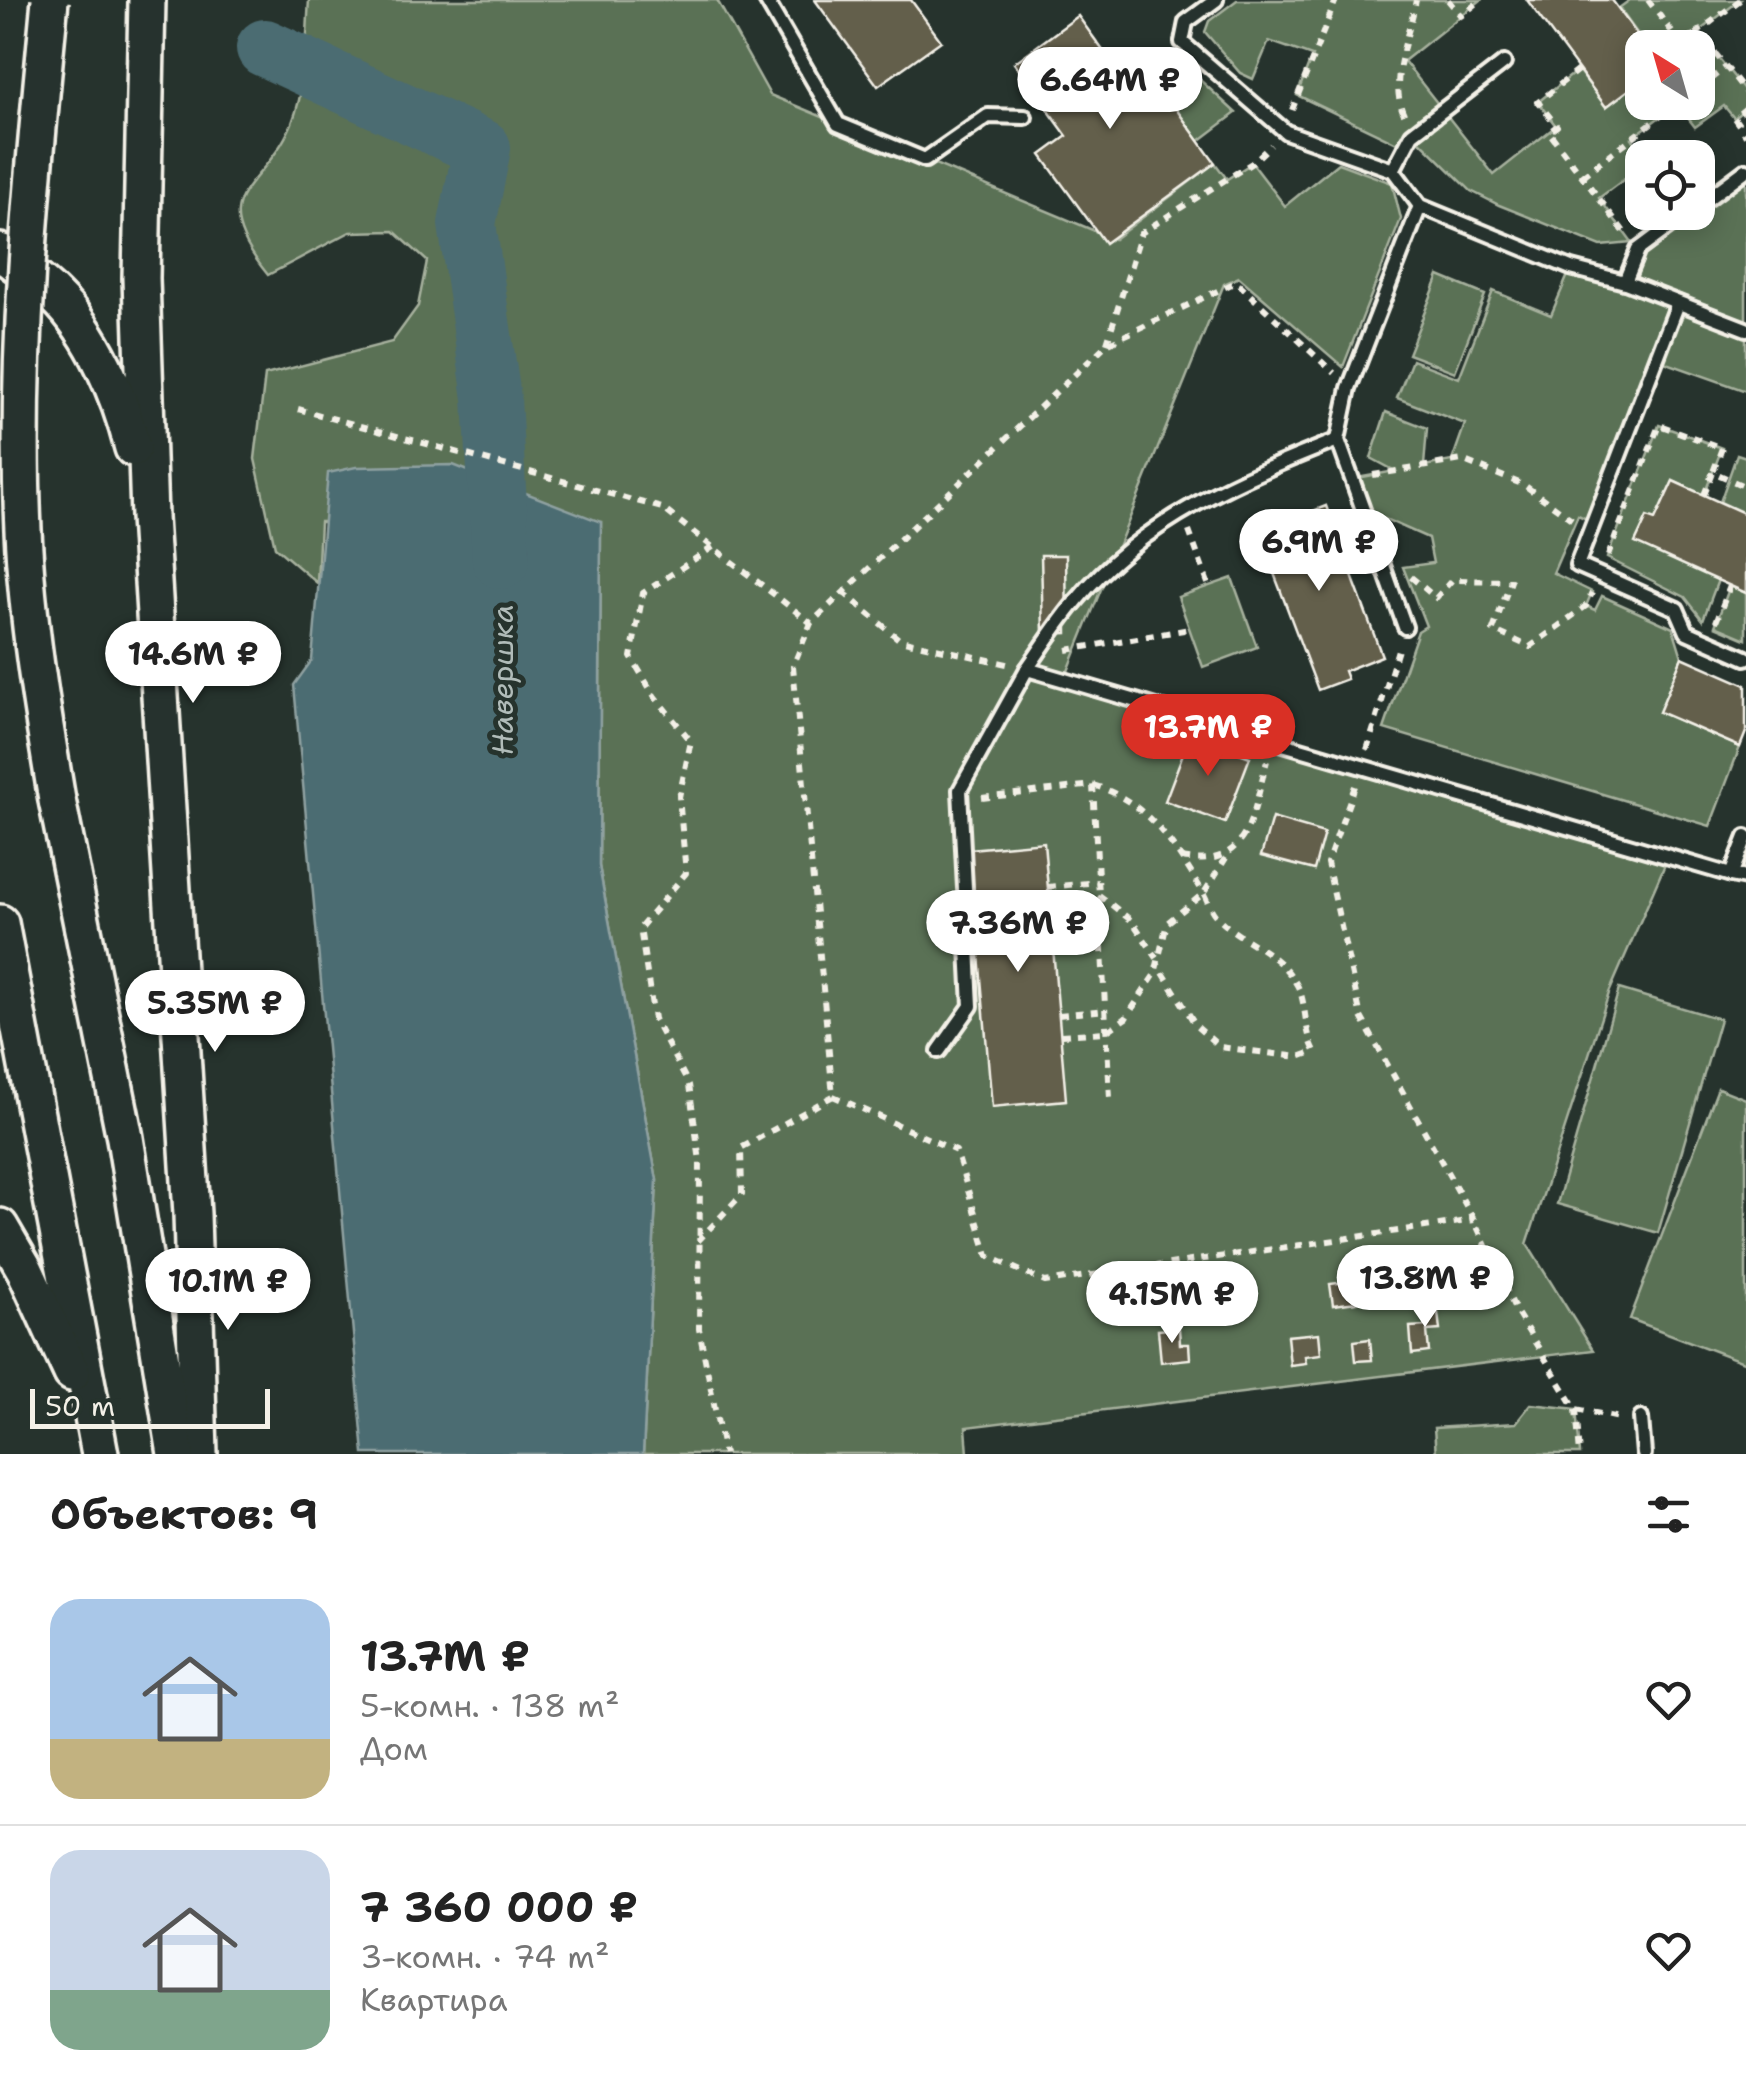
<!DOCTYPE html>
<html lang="ru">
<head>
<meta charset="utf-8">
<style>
  :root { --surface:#fff; --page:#f2f2f2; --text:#222; --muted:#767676; --line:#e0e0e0; --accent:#d93025 }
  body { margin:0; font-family:"Shantell Sans",sans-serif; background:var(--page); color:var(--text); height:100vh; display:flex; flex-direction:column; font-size:38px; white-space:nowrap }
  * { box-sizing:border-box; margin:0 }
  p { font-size:32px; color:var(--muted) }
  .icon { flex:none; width:55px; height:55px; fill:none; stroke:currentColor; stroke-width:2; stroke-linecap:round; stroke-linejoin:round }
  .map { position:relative; height:1454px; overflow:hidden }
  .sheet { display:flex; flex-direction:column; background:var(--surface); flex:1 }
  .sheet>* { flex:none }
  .needle { width:65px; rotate:323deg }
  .tools { position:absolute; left:1625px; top:30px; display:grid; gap:20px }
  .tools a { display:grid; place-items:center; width:90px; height:90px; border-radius:20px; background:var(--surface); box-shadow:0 5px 25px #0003; font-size:50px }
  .scale { position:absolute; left:30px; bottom:25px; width:240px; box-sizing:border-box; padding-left:10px; border:5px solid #f4f1e8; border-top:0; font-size:28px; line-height:35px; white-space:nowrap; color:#f4f1e8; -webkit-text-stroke:8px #26332d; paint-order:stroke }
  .price { position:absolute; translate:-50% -85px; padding:0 22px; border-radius:35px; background:#fff; color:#222; font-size:32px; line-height:65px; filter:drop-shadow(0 2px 5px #0008) }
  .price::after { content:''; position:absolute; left:50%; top:60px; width:30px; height:22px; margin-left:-15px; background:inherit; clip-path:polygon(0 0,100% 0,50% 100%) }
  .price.selected { background:var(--accent); color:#fff }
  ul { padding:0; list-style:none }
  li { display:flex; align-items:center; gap:30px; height:250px; padding:0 50px }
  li+li { border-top:2px solid var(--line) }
  li span { display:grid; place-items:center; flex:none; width:280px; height:200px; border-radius:30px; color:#555 }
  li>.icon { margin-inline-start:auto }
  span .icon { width:120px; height:120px; fill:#fffc; stroke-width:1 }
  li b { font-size:42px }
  h2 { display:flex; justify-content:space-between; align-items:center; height:120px; padding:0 50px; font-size:42px }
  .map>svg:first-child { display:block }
</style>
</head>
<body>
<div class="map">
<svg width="1746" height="1454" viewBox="0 0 1746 1454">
  <rect width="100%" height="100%" fill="#26332d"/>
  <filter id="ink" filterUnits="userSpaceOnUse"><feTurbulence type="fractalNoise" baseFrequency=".01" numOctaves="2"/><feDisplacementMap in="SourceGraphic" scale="20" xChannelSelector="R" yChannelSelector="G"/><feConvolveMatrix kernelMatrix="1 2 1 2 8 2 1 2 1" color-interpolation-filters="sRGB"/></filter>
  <g filter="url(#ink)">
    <g fill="#5a7155" stroke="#a7b19e" stroke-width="2.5">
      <path d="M309,0H717L770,95L1114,239L1215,163L1227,179L1252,163L1285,206L1338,163L1392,183L1401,219L1343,367L1239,277L1224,284L1062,686L1666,862L1609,993L1527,1244L1593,1350L966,1427L968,1454H643L657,1180L599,866L601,522H320L317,583L275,547L255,459L265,375L392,342L418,306L427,261L394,231L350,232L268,275C200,191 264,192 292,123C307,84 306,41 309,0Z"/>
      <path d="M1237,0H1481L1404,61L1494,175L1556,126L1538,102L1578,70L1606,107L1642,80V102H1698V48L1647,47L1619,8L1630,0H1740L1698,32L1746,92V108L1734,118L1724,106L1695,127L1677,104L1632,138L1646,157L1642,166L1599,198L1632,243L1601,246L1499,205L1471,191L1413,134L1405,147L1297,95L1312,56L1269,41L1253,79L1240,73L1205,32L1209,21Z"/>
      <path d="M1200,80L1236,113L1199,141L1172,104Z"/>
      <path d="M1746,170V391L1656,359L1593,522L1578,515L1553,573L1592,592L1586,606L1595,610L1602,596L1673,628L1682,657L1659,712L1740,747L1710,826L1384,729L1418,631L1426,626L1403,567L1433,563L1428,538L1383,518L1368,524L1352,479L1395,471L1371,458L1386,412L1427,428L1424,466L1452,461L1465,424L1397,398L1412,360L1459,378L1493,291L1551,315L1571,268L1625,282L1638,250L1689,213L1698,212V206Z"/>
      <path d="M1439,276L1485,295L1455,372L1408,354Z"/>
      <path d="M1659,425L1722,448L1704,495L1673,481L1655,520L1718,580L1703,620L1685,597L1607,558Z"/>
      <path d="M1737,454L1746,457V514L1720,502Z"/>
      <path d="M1232,578L1257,647L1203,667L1178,597Z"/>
      <path d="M1730,586L1746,593V639L1715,626Z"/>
      <path d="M1619,989L1720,1019L1658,1233L1557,1204Z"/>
      <path d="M1718,1088L1746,1099V1363L1630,1319Z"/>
      <path d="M1531,1404L1576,1409L1580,1454H1436L1434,1428L1516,1423Z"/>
    </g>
    <path fill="#4c6c72" stroke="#8fa1a1" stroke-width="2.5" d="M453,465L601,522L599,866L657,1180L643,1454H364L294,685L312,660L328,473L356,467Z"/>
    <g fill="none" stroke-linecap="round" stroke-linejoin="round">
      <path stroke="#4c6c72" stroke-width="58" d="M265,48L482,148L467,224L492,398L501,560"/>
    </g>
    <g fill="#635e4c" stroke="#f4f1e8" stroke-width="2.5">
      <path d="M815,0H911L941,41L878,86Z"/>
      <path d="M1527,0H1612L1647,48H1642V80L1606,107Z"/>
      <path d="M1078,16L1133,92L1153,77L1215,163L1105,243L1041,155L1067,136L1014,63Z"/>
      <path d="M1673,481L1746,514V593L1635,543L1647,517L1655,520Z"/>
      <path d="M1326,506L1382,656L1344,671L1347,679L1318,690L1255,523L1282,513L1285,522Z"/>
      <path d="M1041,555H1066L1067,633L1043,634Z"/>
      <path d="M1682,657L1746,685V732L1740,747L1659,712Z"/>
      <path d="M1190,735L1250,757L1225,823L1165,801Z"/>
      <path d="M1272,818L1324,833L1314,870L1261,856Z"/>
      <path d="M1044,842L1066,1100L992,1107L970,849Z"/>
      <path d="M1439,1257V1270L1421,1271L1420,1258Z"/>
      <path d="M1354,1281L1357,1302L1333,1305L1330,1284Z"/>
      <path d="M1437,1304L1440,1330L1427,1331L1429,1352L1412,1354L1410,1327L1425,1326L1423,1306Z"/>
      <path d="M1179,1328L1180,1344H1189L1190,1359L1161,1362L1158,1330Z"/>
      <path d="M1319,1333L1321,1354L1305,1356L1306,1363L1290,1365L1287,1336Z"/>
      <path d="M1370,1339L1372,1360L1356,1361L1354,1341Z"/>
    </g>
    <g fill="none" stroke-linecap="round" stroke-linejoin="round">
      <defs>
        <g id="lane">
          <path d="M766,0L838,124L925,160L988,116L1025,117"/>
          <path d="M1216,0L1186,22L1182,42L1286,132L1393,170L1420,206L1571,268L1625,282L1746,329"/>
          <path d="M1393,170L1412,134L1504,63"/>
          <path d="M1698,206L1746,170"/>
          <path d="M1625,282L1638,250L1689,212"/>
          <path d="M1678,303L1577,565L1677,609L1687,632L1746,658"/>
          <path d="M1405,627L1338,440L1349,388L1420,206"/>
          <path d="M1027,669C1043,646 1059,621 1077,600C1143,519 1244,477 1338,440"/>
          <path d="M1746,837L1731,875L1746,878"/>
          <path d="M939,1051L971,1006L960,790L1027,669L1731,875"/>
          <path d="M1641,1418L1644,1454"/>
        </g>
        <g id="secondary">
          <path d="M147,0L141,278L149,517L192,1214L199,1454"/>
          <path d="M0,252C18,266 39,280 55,296C94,334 120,396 133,448"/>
          <path d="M57,800L125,1138L176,1454"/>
          <path d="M0,923L100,1454"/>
          <path d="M0,1227L25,1270L72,1373"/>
        </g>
      </defs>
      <use href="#lane" stroke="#f4f1e8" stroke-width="20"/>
      <use href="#secondary" stroke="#f4f1e8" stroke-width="42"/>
      <g stroke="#f4f1e8" stroke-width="6" stroke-dasharray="8 8" stroke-linecap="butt">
        <path d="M1448,0L1461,16L1481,0"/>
        <path d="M1648,0L1681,44L1698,32"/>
        <path d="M1740,0L1698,32L1746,92"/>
        <path d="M1578,70L1538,102L1557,126L1549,132L1625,233"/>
        <path d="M1698,89L1726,67"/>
        <path d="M1746,108L1734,118L1746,135"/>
        <path d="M1292,110L1336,0"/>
        <path d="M1404,114C1388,80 1409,37 1416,0"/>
        <path d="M1582,176L1679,102"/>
        <path d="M1107,343L1141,233L1252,163L1271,145"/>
        <path d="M298,409L662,508L811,623"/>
        <path d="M1373,475L1462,460L1524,485L1573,520"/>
        <path d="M1704,495L1713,472"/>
        <path d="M1189,531L1209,586"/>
        <path d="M713,547L643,593L631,657L655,697L691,741L679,797L686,873L640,928L654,1019L689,1085L700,1161L699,1329L724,1454"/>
        <path d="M1608,556L1659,425L1722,448L1713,472L1746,487"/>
        <path d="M1411,577L1436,598L1452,580L1511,581L1493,630L1530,647L1586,606L1592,593"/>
        <path d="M843,592L900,640L1007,664"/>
        <path d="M1716,622L1730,586"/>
        <path d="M1067,650L1190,629"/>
        <path d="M1367,750L1400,643"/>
        <path d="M1093,785C1146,801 1173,843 1201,889C1207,898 1209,908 1216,916C1242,944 1277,949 1297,985C1307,1002 1303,1029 1315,1051L1299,1057L1220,1047L1197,1027L1157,963"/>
        <path d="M1355,786L1327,863L1361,1017L1474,1220L1517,1313L1576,1409L1620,1418"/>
        <path d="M982,798L1093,785L1110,1098"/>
        <path d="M1182,858C1251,870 1252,813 1267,761"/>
        <path d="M1048,887L1098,882"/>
        <path d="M1099,895L1132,921L1157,958"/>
        <path d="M1050,909L1099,904"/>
        <path d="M1059,1015L1105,1010"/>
        <path d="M1061,1035L1106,1032L1126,1018L1155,974L1167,923L1204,893L1226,858"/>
        <path d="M833,1096L956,1151L988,1256L1045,1282L1474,1220"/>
        <path d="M698,1241L742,1194L741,1148L833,1096L793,666L811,623L1107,344L1236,282L1334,373"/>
        <path d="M1576,1409L1580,1454"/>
      </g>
      <use href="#lane" stroke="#26332d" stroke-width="12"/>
      <use href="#secondary" stroke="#26332d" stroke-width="35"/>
      <defs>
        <path id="secondary-bridge" d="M50,0C33,176 15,352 23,530C27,621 42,710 57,800"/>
      </defs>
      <use href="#secondary-bridge" stroke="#f4f1e8" stroke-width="42" stroke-linecap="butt"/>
      <use href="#secondary-bridge" stroke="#26332d" stroke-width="35"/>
    </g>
  </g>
  <g text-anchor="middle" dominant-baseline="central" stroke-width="10" stroke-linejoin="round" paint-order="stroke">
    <g font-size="30" font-style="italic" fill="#b1bcb9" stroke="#26332d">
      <text transform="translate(502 680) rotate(-90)">Навершка</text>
    </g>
  </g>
</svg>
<div class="tools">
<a><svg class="needle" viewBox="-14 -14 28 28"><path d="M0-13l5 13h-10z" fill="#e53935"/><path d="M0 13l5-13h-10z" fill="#767676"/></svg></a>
<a><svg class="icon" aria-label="locate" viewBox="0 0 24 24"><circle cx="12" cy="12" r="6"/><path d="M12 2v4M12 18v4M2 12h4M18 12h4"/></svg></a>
</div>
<div class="scale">50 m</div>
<b class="price" style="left:1110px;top:132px">6.64M ₽</b>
<b class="price" style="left:1319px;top:594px">6.9M ₽</b>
<b class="price" style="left:193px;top:706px">14.6M ₽</b>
<b class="price selected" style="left:1208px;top:779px">13.7M ₽</b>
<b class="price" style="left:1018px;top:975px">7.36M ₽</b>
<b class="price" style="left:215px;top:1055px">5.35M ₽</b>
<b class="price" style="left:1425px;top:1330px">13.8M ₽</b>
<b class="price" style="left:228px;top:1333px">10.1M ₽</b>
<b class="price" style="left:1172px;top:1346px">4.15M ₽</b>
</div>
<section class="sheet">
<h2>Объектов: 9<svg class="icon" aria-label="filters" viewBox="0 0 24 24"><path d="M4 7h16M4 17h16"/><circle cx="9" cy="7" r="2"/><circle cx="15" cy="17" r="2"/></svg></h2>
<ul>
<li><span style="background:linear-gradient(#a9c7e8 70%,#c2b280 0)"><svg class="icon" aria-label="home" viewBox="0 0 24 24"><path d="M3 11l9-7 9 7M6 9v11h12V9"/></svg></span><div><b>13.7M ₽</b><p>5-комн. · 138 m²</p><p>Дом</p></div><svg class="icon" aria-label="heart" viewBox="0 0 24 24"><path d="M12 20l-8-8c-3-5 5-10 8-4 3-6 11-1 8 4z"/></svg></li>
<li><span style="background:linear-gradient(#c9d6e8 70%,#7fa58c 0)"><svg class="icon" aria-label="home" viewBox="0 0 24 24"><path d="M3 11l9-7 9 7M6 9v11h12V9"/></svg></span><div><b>7 360 000 ₽</b><p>3-комн. · 74 m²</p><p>Квартира</p></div><svg class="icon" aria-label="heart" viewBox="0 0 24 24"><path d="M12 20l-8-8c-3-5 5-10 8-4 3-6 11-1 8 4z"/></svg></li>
</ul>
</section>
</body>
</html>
